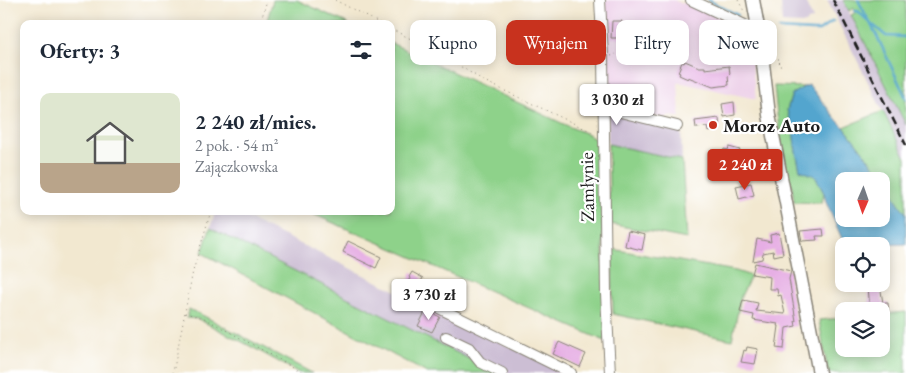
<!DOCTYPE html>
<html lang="pl">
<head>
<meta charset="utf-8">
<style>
  :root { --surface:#fff; --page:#f6f6f7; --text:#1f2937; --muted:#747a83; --line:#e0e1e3; --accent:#c8321e }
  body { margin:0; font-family:"EB Garamond",serif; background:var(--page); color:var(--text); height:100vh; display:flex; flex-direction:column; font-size:19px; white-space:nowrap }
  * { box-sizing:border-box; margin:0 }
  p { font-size:16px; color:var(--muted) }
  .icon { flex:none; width:28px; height:28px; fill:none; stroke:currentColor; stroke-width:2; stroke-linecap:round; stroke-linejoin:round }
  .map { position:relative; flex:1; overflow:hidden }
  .drawer { position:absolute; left:20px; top:20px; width:375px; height:195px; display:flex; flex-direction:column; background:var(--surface); border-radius:10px; box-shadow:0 2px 12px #0003 }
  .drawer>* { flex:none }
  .top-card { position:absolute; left:410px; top:20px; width:420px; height:45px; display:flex; gap:10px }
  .needle { width:32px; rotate:182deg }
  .fabs { position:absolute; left:835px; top:172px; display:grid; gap:10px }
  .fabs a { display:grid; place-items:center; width:55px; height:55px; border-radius:10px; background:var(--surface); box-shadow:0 2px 12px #0003; font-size:25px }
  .price { position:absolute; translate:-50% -42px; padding:0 11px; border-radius:5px; background:#fff; color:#222; font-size:16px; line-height:32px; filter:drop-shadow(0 1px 2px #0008) }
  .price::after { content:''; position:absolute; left:50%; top:30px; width:15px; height:11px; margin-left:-8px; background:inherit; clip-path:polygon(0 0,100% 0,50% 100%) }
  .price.current { background:var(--accent); color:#fff }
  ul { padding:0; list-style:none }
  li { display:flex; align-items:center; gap:15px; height:125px; padding:0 20px }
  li+li { border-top:1px solid var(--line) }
  li span { display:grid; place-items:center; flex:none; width:140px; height:100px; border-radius:10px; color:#555 }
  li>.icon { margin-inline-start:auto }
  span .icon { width:60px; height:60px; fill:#fffc; stroke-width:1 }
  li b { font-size:21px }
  h2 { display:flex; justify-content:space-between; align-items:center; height:60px; padding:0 20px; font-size:21px }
  .chip { padding:0 18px; border-radius:10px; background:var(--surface); box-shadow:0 2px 12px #0003; font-size:18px; line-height:45px }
  .chip.current { background:var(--accent); color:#fff }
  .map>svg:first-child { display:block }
</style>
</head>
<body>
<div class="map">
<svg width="906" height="373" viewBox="0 0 906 373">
  <rect width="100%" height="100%" fill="#fff"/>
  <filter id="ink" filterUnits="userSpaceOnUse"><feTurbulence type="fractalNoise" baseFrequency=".02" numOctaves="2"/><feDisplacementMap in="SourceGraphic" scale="10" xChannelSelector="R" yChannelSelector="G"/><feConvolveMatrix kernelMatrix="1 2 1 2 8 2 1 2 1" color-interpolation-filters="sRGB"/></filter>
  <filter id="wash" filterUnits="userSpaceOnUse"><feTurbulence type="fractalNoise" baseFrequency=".0096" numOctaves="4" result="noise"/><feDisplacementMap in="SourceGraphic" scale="20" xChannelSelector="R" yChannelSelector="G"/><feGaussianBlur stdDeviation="1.12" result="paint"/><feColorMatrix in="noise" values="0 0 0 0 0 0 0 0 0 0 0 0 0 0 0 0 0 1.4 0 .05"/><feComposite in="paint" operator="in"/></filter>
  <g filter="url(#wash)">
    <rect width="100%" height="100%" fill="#f2e8d0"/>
    <path fill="#edd0e9" d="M605,0H674L682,4L684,1L748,30L756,99L678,82L680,117L667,116L665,119L608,105Z"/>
    <g fill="#ccbed4">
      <path d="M781,0H804L813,19L802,24L782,23Z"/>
      <path d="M827,0H843L906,125V158Z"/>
      <path d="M608,113L681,129L682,160L608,144Z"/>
      <path d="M216,211H233L564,373H498L479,365L210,228Z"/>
    </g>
    <g fill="#8ed28a" stroke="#557753">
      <path d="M273,0H297L349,24H266Z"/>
      <path d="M843,0H906V125L851,15L855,13L854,8L849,11Z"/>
      <path d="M391,43L570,127L590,135L601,144L605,341L306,211H391Z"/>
      <path d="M774,86L804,87L792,94L787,110L793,131L796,152L800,170L815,176L824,193L822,203L794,202L792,185L788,177L783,154L777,115Z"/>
      <path d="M883,111L906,158V214L870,161L844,127Z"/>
      <path d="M608,144L682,160L687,239L610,224Z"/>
      <path d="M210,228L497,373H427L202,253Z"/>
      <path d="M612,249L736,271L751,276L741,296L732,340L613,314Z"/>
      <path d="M189,309L204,316L312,373H299L250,346L198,319L187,318Z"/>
      <path d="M906,312V373H828L819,320L844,318V349H881V314Z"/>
    </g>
    <path fill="#53a5ce" stroke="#386075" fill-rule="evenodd" d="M809,85L837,120L844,127L870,161L905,212L906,214V244L880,245L870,242L850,243L843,241L826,202L824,193L815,176L800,170L796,152L793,131L787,110L792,94L804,87ZM844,181H881V219H844Z"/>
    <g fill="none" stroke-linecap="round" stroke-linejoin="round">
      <g stroke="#53a5ce" stroke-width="2.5">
        <path d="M708,0L738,15"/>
        <path d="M858,0L877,36L906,98"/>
        <path d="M854,11H858L868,21"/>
        <path d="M873,25L886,36L906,37"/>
        <path d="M779,29L813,31H819L833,21"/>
      </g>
    </g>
    <g id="blocks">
      <g fill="#e6aee4">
        <path d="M612,21H622V38H611Z"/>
        <path d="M685,61L699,67H705V69L729,66L730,74L728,76L729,85L713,87L688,77V79L679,75L680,73L678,72L682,62L684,63Z"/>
        <path d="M734,102L735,115L724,117L722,104Z"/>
        <path d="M719,118L720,130L708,132L707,127L696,128L695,121Z"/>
        <path d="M729,147L740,150L739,152L743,153L740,166L736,165L735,169L720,166L724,149L728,150Z"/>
        <path d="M751,183L754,195L739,199L736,186Z"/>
        <path d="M823,229L824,236H816L817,240L802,241L800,231Z"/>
        <path d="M628,231L645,235L642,250L625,246Z"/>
        <path d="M779,233L783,254L774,256L773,251L763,253L762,259L753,261L757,239L771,242L770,235Z"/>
        <path d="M348,241L381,257L376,268L343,252Z"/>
        <path d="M755,263L791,271L789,279L796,321H795L796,326L786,328L784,349L776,348L779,326H777L778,324L753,320L754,315L740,312L743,300L758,303L756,311L785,314L781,295L778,296L777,289H769L770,277L752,274Z"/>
        <path d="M412,272L423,278L418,287L408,282L410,278L409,277Z"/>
        <path d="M880,285L883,303H888L889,314H881V311H870L868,286Z"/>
        <path d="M426,310L440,317L432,332L418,326Z"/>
        <path d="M559,342L586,354L580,367L553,354Z"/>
        <path d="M747,347L758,349L755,364L741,362L744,350L746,351Z"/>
      </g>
    </g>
  </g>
  <g filter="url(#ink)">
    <use href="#blocks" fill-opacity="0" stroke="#878276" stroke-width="1"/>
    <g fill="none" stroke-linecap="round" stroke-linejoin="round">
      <defs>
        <g id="minor">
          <path d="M600,0L603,56L606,294L610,373"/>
          <path d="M691,0L747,26L758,25"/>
          <path d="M604,108L677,126"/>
          <path d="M435,306L571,373"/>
          <path d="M446,337L469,348L480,362L502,373"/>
        </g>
        <path id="major" d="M753,0L760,38L769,115L819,373"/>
      </defs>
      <use href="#minor" stroke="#878276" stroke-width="12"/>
      <use href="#major" stroke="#878276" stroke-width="15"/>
      <g stroke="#878276" stroke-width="1" stroke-dasharray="1 4" stroke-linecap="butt">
        <path d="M335,0L381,24"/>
        <path d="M738,0L745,13"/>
        <path d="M260,24L267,0"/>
        <path d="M391,29L437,52L484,81L592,132L594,134"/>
        <path d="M611,56L616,54"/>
        <path d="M773,59H780L779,66H782"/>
        <path d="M185,313L204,318L304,373"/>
        <path d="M173,373L193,271L211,211"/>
      </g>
      <use href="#minor" stroke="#fff" stroke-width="10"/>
      <use href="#major" stroke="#fff" stroke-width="12"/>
      <path stroke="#1c1c1c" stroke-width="2.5" stroke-dasharray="8 4" stroke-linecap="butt" d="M833,0L906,145"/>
    </g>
  </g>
  <circle fill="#c8321e" stroke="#fff" stroke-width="2" cx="713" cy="125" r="5"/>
  <g text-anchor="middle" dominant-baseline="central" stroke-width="4.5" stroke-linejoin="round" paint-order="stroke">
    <g font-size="19" font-weight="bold" fill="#1c1c1c" stroke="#fff" text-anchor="start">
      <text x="723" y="125">Moroz Auto</text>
    </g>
    <g font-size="19" fill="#1c1c1c" stroke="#fff">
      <text transform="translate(587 187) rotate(-91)">Zamłynie</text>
    </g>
  </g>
</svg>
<div class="fabs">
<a><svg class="needle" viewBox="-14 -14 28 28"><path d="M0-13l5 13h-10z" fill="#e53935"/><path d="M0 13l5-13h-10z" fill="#747a83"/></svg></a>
<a><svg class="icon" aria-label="locate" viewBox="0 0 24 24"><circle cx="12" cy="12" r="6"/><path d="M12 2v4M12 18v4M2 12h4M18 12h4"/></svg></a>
<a><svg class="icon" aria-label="layers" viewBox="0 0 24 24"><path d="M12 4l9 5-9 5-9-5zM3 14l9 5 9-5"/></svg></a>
</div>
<b class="price" style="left:617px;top:126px">3 030 zł</b>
<b class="price current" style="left:745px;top:191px">2 240 zł</b>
<b class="price" style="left:429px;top:321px">3 730 zł</b>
<div class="top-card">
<a class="chip">Kupno</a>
<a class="chip current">Wynajem</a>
<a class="chip">Filtry</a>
<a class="chip">Nowe</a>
</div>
<section class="drawer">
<h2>Oferty: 3<svg class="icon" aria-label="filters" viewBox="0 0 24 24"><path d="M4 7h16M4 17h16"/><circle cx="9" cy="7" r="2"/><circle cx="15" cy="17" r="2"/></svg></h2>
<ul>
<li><span style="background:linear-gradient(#dfe7d0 70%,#b9a48a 0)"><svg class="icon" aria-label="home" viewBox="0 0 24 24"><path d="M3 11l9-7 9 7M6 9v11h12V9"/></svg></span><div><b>2 240 zł/mies.</b><p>2 pok. · 54 m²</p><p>Zajączkowska</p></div></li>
</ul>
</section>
</div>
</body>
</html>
